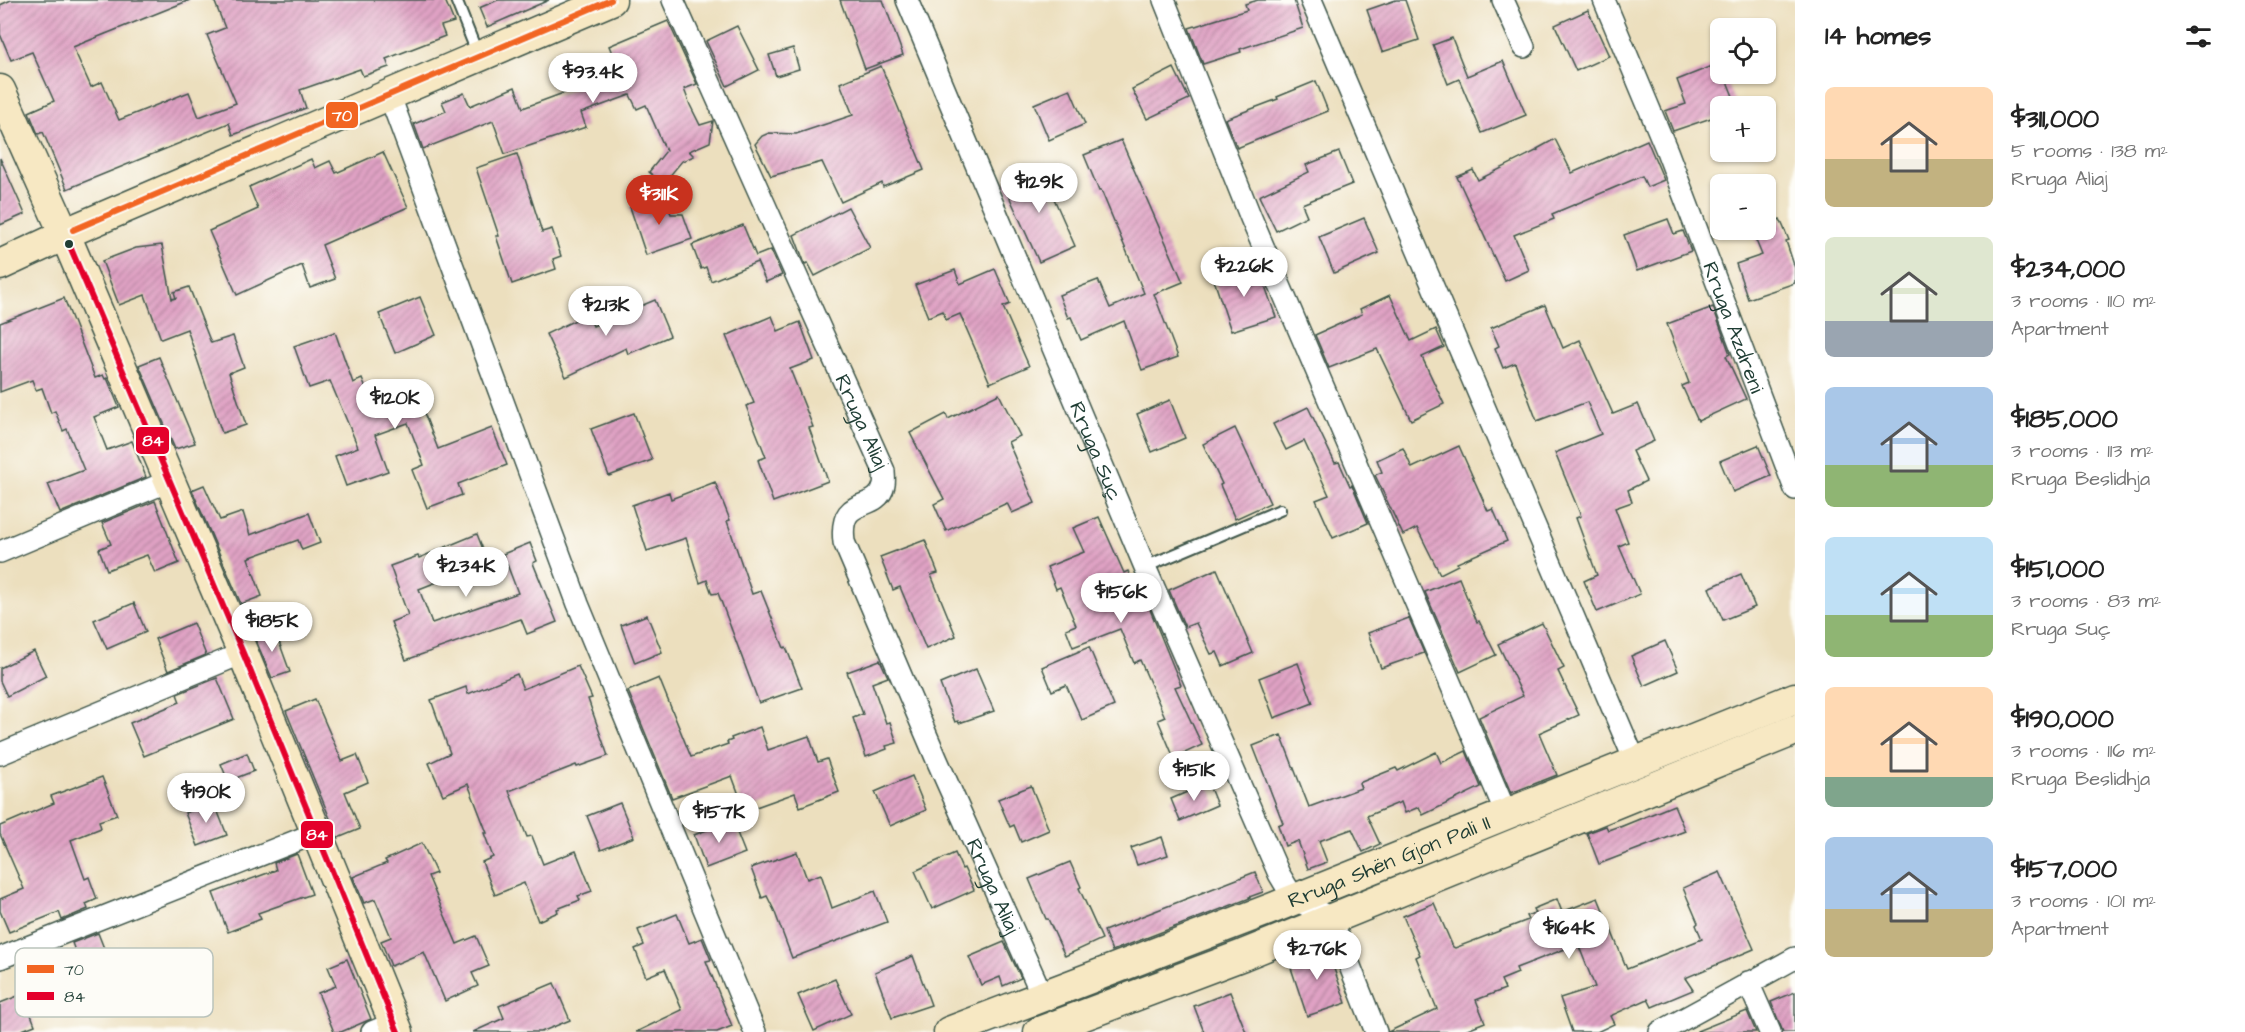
<!DOCTYPE html>
<html lang="en">
<head>
<meta charset="utf-8">
<style>
  :root { --surface:#fff; --page:#f2f2f2; --text:#222; --muted:#767676; --accent:#c8321e }
  body { margin:0; font-family:"Architects Daughter",sans-serif; background:var(--page); color:var(--text); height:100vh; display:flex; flex-direction:column; font-size:22px; white-space:nowrap }
  * { box-sizing:border-box; margin:0 }
  p { font-size:20px; color:var(--muted) }
  .icon { flex:none; width:33px; height:33px; fill:none; stroke:currentColor; stroke-width:2; stroke-linecap:round; stroke-linejoin:round }
  .map { position:relative; flex:1; overflow:hidden }
  .panel { display:flex; flex-direction:column; background:var(--surface); width:450px }
  .panel>* { flex:none }
  .tools { position:absolute; left:1710px; top:18px; display:grid; gap:12px }
  .tools a { display:grid; place-items:center; width:66px; height:66px; border-radius:9px; background:var(--surface); box-shadow:0 2px 4px #0004; font-size:30px }
  .price { position:absolute; translate:-50% -51px; padding:0 14px; border-radius:21px; background:#fff; color:#222; font-size:20px; line-height:39px; filter:drop-shadow(0 2px 3px #0008) }
  .price::after { content:''; position:absolute; left:50%; top:36px; width:18px; height:14px; margin-left:-9px; background:inherit; clip-path:polygon(0 0,100% 0,50% 100%) }
  .price.active { background:var(--accent); color:#fff }
  ul { padding:0; list-style:none }
  li { display:flex; align-items:center; gap:18px; height:150px; padding:0 30px }
  li span { display:grid; place-items:center; flex:none; width:168px; height:120px; border-radius:9px; color:#555 }
  li>.icon { margin-inline-start:auto }
  span .icon { width:72px; height:72px; fill:#fffc; stroke-width:1 }
  li b { font-size:26px }
  h2 { display:flex; justify-content:space-between; align-items:center; height:72px; padding:0 30px; font-size:26px }
  main { display:flex; flex:1; min-height:0 }
  .map>svg:first-child { display:block }
</style>
</head>
<body>
<main>
<div class="map">
<svg width="1795" height="1032" viewBox="0 0 1795 1032">
  <defs>
    <pattern id="building-hatch" width="6" height="6" patternUnits="userSpaceOnUse" patternTransform="scale(1.5)"><rect width="6" height="6" fill="#e0a2c4"/><path d="M-1 1l2-2M0 6l6-6M5 7l2-2" fill="none" stroke="#b585a0"/></pattern>
  </defs>
  <rect width="100%" height="100%" fill="#fdfcf7"/>
  <filter id="ink" filterUnits="userSpaceOnUse"><feTurbulence type="fractalNoise" baseFrequency=".0167" numOctaves="2"/><feDisplacementMap in="SourceGraphic" scale="12" xChannelSelector="R" yChannelSelector="G"/><feConvolveMatrix kernelMatrix="1 2 1 2 8 2 1 2 1" color-interpolation-filters="sRGB"/></filter>
  <filter id="wash" filterUnits="userSpaceOnUse"><feTurbulence type="fractalNoise" baseFrequency=".008" numOctaves="4" result="noise"/><feDisplacementMap in="SourceGraphic" scale="24" xChannelSelector="R" yChannelSelector="G"/><feGaussianBlur stdDeviation="1.35" result="paint"/><feColorMatrix in="noise" values="0 0 0 0 0 0 0 0 0 0 0 0 0 0 0 0 0 1.4 0 .05"/><feComposite in="paint" operator="in"/></filter>
  <g filter="url(#wash)">
    <rect width="100%" height="100%" fill="#ecdfbe"/>
    <g id="blocks">
      <g fill="url(#building-hatch)">
        <path d="M11,0H190L73,47L91,87L102,82L119,120L189,92L199,117L236,103L207,35L225,28L214,0H445L454,22L441,26L445,36L386,59L389,67L363,76L360,69L300,90L306,108L233,135L229,123L67,189L43,132L38,134L29,112L54,101L32,52L11,60L0,34V5Z"/>
        <path d="M498,0H549L487,27L479,8Z"/>
        <path d="M840,0H883L903,55L865,69Z"/>
        <path d="M1258,0H1294L1303,28L1240,49L1241,52L1203,64L1189,28L1247,10L1245,4Z"/>
        <path d="M1396,0H1405L1419,40L1382,52L1367,10Z"/>
        <path d="M1588,10L1609,56L1576,71L1555,25Z"/>
        <path d="M668,21L697,84L684,89L690,105L700,125L713,121L710,142L689,151L694,156L682,161L663,184L649,172L666,151L646,105L637,109L630,95L581,113L586,127L505,154L493,121L423,149L414,124L446,111L442,102L464,93L470,106L515,87L523,108L620,72L609,46Z"/>
        <path d="M737,26L759,70L727,86L706,41Z"/>
        <path d="M1452,38L1467,76L1503,61L1526,115L1482,133L1459,79L1448,84L1433,45Z"/>
        <path d="M793,48L799,69L776,76L769,55Z"/>
        <path d="M1720,63V74H1724L1737,106H1720V115L1673,131L1665,111L1686,104L1677,80Z"/>
        <path d="M881,66L924,170L883,187L882,183L841,202L822,162L771,176L755,144L762,136L769,133L796,134L853,115L840,83Z"/>
        <path d="M1174,68L1189,99L1147,119L1132,89Z"/>
        <path d="M1316,81L1328,111L1237,148L1225,119L1278,99L1277,97Z"/>
        <path d="M1070,89L1085,124L1049,140L1034,104Z"/>
        <path d="M1555,139L1572,173L1647,140L1664,180L1647,187L1642,176L1552,214L1554,219L1514,235L1529,270L1505,281L1457,177L1473,170L1478,180L1538,150L1537,149Z"/>
        <path d="M1121,140L1183,282L1154,294L1178,357L1142,370L1124,321L1081,340L1071,317L1068,318L1059,295L1098,280L1110,308L1144,293L1101,190L1099,191L1084,155Z"/>
        <path d="M383,152L408,207L322,245L335,279L310,288L302,265L237,295L209,231L258,209L249,187L311,159L315,168L330,161L336,173Z"/>
        <path d="M1339,152L1352,184L1302,204L1307,216L1276,231L1259,196L1309,172L1306,165Z"/>
        <path d="M517,154L542,232L552,229L561,256L553,259L556,269L512,284L496,236H499L476,168Z"/>
        <path d="M0,158L25,214L0,225Z"/>
        <path d="M1040,167L1075,246L1039,262L1003,183Z"/>
        <path d="M664,196L671,214H683L692,239L646,255L630,207Z"/>
        <path d="M848,207L870,248L815,276L808,263L805,264L794,235Z"/>
        <path d="M1364,218L1379,253L1334,273L1319,237Z"/>
        <path d="M1668,219L1674,234L1683,231L1691,251L1637,271L1624,235Z"/>
        <path d="M1780,219L1789,240L1786,241L1795,268V283L1748,299L1736,264L1762,255L1752,231L1766,230V225Z"/>
        <path d="M743,225L756,256L771,250L782,275L766,282L757,262L711,281L706,267L701,269L692,245Z"/>
        <path d="M162,245L172,299L176,298L174,292L189,287L211,343L233,336L244,367L229,373L246,425L222,433L187,329L161,339L145,295L119,305L102,261L136,248Z"/>
        <path d="M1251,265L1256,274L1260,272L1276,317L1231,331L1213,277Z"/>
        <path d="M995,269L1010,304L1003,307L1029,366L990,383L960,314L946,320L943,311L928,317L915,285L955,270L960,284Z"/>
        <path d="M1390,295L1411,341L1436,329L1444,347L1422,357L1444,404L1411,420L1377,349L1329,368L1315,335L1362,314L1360,309Z"/>
        <path d="M420,297L436,335L395,353L379,314Z"/>
        <path d="M64,298L95,378L103,375L105,379L107,378L119,407L94,417L107,450L132,441L146,477L60,513L48,484L84,470L67,429L63,431L55,411L51,413L42,388L36,390L32,380L0,392V323Z"/>
        <path d="M655,300L670,336L628,354L626,348L566,377L546,334L588,314L593,326Z"/>
        <path d="M1545,305L1563,348L1580,340L1613,414L1638,404L1654,441L1632,451L1646,481L1628,490L1632,502L1615,508L1628,542L1619,546L1640,594L1597,612L1584,581L1597,575L1576,518L1581,516L1555,453L1601,434L1587,402L1537,421L1515,363L1503,368L1495,348L1499,346L1491,328Z"/>
        <path d="M1713,307L1730,354L1726,356L1746,399L1698,421L1682,386L1689,383L1667,324Z"/>
        <path d="M772,316L778,331L800,322L814,360L790,369L813,427L809,428L828,481L773,502L758,460L766,457L746,406L754,403L726,336Z"/>
        <path d="M335,332L353,383L362,379L374,408L416,392L438,449L492,428L507,465L458,484L462,495L427,508L412,470L424,465L408,423L375,435L388,471L346,486L335,456L358,447L330,381L309,388L294,346Z"/>
        <path d="M159,357L195,443L175,449L139,365Z"/>
        <path d="M999,394L1020,436L1008,442L1035,503L1012,513L1007,503L946,531L934,504L944,499L910,433L946,414L948,419Z"/>
        <path d="M1170,400L1185,438L1152,452L1137,414Z"/>
        <path d="M1308,407L1335,463L1339,462L1350,486L1352,485L1368,523L1333,538L1316,500L1329,495L1304,441L1286,450L1273,424Z"/>
        <path d="M634,413L652,460L609,476L591,429Z"/>
        <path d="M1235,428L1270,503L1235,519L1220,485L1222,484L1203,444Z"/>
        <path d="M1758,445L1771,476L1733,492L1720,461Z"/>
        <path d="M1459,446L1488,511L1493,509L1507,541L1457,563L1458,565L1440,574L1417,528L1403,535L1375,475L1382,472L1377,460L1403,448L1412,468Z"/>
        <path d="M715,482L730,520L727,521L752,594L761,591L784,648L786,647L802,688L759,703L718,593L712,594L707,580L700,583L686,538L647,551L632,505L669,492L671,499Z"/>
        <path d="M204,485L220,520L243,512L250,535L309,513L320,543L302,550L298,540L248,558L262,596L241,604L192,490Z"/>
        <path d="M155,501L179,563L155,573L147,555L107,570L99,549L111,544L102,523Z"/>
        <path d="M1099,517L1124,573L1128,571L1141,603L1146,600L1181,685L1175,687L1202,745L1174,758L1158,720L1165,717L1140,660L1134,663L1120,629L1073,647L1066,629L1076,625L1060,587L1056,589L1047,567L1084,552L1073,528Z"/>
        <path d="M477,534L488,562L419,589L432,623L518,593L503,554L530,543L537,561L533,563L557,622L527,634L521,619L406,660L391,622L408,615L390,566L418,556L419,558Z"/>
        <path d="M925,540L938,573L931,575L956,636L926,649L900,587L893,590L880,557Z"/>
        <path d="M1217,569L1253,653L1223,666L1217,652L1211,654L1196,623L1185,627L1169,590Z"/>
        <path d="M1741,574L1755,607L1723,620L1709,588Z"/>
        <path d="M1459,578L1477,622L1479,621L1496,655L1460,672L1425,592Z"/>
        <path d="M134,603L146,632L107,649L94,620Z"/>
        <path d="M647,615L662,652L635,663L621,625Z"/>
        <path d="M1409,618L1424,653L1381,668L1368,633Z"/>
        <path d="M193,623L206,655L168,671L155,639Z"/>
        <path d="M1542,623L1564,668L1558,671L1579,715L1539,733L1557,775L1511,793L1479,717L1523,696L1498,644Z"/>
        <path d="M274,628L290,672L272,678L254,636Z"/>
        <path d="M1665,641L1678,671L1644,686L1631,656Z"/>
        <path d="M1089,647L1114,706L1082,720L1066,685L1052,691L1042,667Z"/>
        <path d="M34,651L46,676L7,696L0,681V668Z"/>
        <path d="M880,660L888,677L872,683L886,723L890,722L897,743L886,746L887,749L866,757L853,718L863,714L847,672Z"/>
        <path d="M1298,663L1313,703L1274,718L1259,678Z"/>
        <path d="M578,666L592,698L588,699L608,756L577,767L576,765L509,791L527,837L532,836L543,864L576,851L592,891L578,896L580,900L557,909L558,912L538,921L524,883L495,895L482,862L493,857L484,833H487L468,784L443,795L429,763L450,753L431,700L466,687L468,694L517,674L523,689Z"/>
        <path d="M976,669L994,711L959,723L958,721L955,722L940,684Z"/>
        <path d="M217,678L234,719L144,756L130,723L180,702L177,694Z"/>
        <path d="M659,678L691,757L728,744L727,742L732,740L731,738L760,727L768,750L809,736L818,762L827,759L839,792L800,807L795,793L745,811L732,776L672,798L628,691Z"/>
        <path d="M315,699L342,761L357,755L368,782L345,792L360,829L338,838L286,711Z"/>
        <path d="M1281,735L1309,807L1361,788L1359,783L1396,768L1398,771L1436,752L1441,763L1466,751L1481,787L1423,815L1419,807L1405,813L1401,802L1367,816L1380,844L1363,852L1352,829L1319,841L1327,862L1308,869L1298,841L1285,846L1278,825L1283,823L1253,746Z"/>
        <path d="M247,753L254,771L228,781L221,764Z"/>
        <path d="M912,776L926,810L890,826L875,792Z"/>
        <path d="M102,777L117,815L99,821L101,828L71,840L85,879L89,877L97,899L86,904L88,909L62,920L59,912L9,932L0,911V899L24,889L0,834V826L54,803L51,796Z"/>
        <path d="M1208,783L1217,805L1180,821L1171,799Z"/>
        <path d="M1031,786L1049,830L1021,842L1014,825L1010,827L998,799Z"/>
        <path d="M214,802L227,835L198,846L185,813Z"/>
        <path d="M620,803L634,837L601,850L587,816Z"/>
        <path d="M1674,805L1685,831L1599,864L1587,833L1606,826L1608,830L1619,826L1620,827Z"/>
        <path d="M732,820L745,853L706,868L694,835Z"/>
        <path d="M1162,837L1168,855L1137,865L1131,848Z"/>
        <path d="M422,843L436,873L428,876L457,944L476,936L489,966L472,973L478,986L445,1001L424,952L391,966L381,941L391,937L375,899L364,903L353,877L387,863L385,860Z"/>
        <path d="M797,852L807,879L821,874L832,908L875,891L887,922L792,958L774,910L767,896L762,898L751,868Z"/>
        <path d="M955,853L962,869L964,868L974,890L932,909L915,871Z"/>
        <path d="M297,854L312,894L258,913L261,919L228,932L213,893L276,870L274,863Z"/>
        <path d="M1070,862L1081,887L1079,888L1102,939L1065,956L1048,919H1046L1029,879Z"/>
        <path d="M1255,872L1263,892L1249,897L1250,898L1112,951L1104,931Z"/>
        <path d="M1720,872L1754,949L1685,978L1693,990L1652,1007L1648,999L1610,1016L1614,1024L1597,1032H1572L1560,998L1595,987L1578,944L1516,968L1518,973L1501,980L1505,989L1476,1000L1485,1022L1460,1032H1388L1437,1009L1416,957L1420,955L1403,916L1434,903L1453,947L1455,948L1528,920L1526,916L1535,913L1533,909L1557,899L1562,912L1598,898L1627,969L1702,939L1696,925L1698,923L1683,888Z"/>
        <path d="M677,914L689,943L702,938L711,960L706,961L732,1026L717,1032H636L682,1010L665,969L646,977L635,949L644,945L638,930Z"/>
        <path d="M98,933L109,961L83,971L72,943Z"/>
        <path d="M1004,942L1021,978L1003,986L1000,977L981,985L969,957Z"/>
        <path d="M1326,946L1346,1003L1307,1016L1288,959Z"/>
        <path d="M913,956L931,1005L892,1018L875,972Z"/>
        <path d="M347,959L371,1019L341,1032H334L318,993L336,986L328,967Z"/>
        <path d="M835,979L851,1014L814,1031L798,995Z"/>
        <path d="M554,983L570,1020L541,1032H473L504,1018L499,1006Z"/>
        <path d="M1230,992L1246,1032H1204L1194,1006Z"/>
        <path d="M1795,992V1032H1783L1771,1002Z"/>
        <path d="M23,994L35,1025L17,1032H0V1003Z"/>
        <path d="M1747,1011L1756,1032H1697V1031Z"/>
      </g>
    </g>
  </g>
  <g filter="url(#ink)">
    <use href="#blocks" fill-opacity="0" stroke="#3e5549" stroke-width="1.5"/>
    <g fill="none" stroke-linecap="round" stroke-linejoin="round">
      <defs>
        <g id="lane">
          <path d="M456,0L478,55"/>
          <path d="M1145,567L1280,510"/>
        </g>
        <g id="street">
          <path id="s1" d="M673,0L884,471C884,475 885,481 884,485C877,515 838,492 844,542L937,760L1042,995"/>
          <path id="s2" d="M907,0L1145,567L1279,874L1294,899L1331,918L1376,1032"/>
          <path d="M1164,0L1251,218L1506,813"/>
          <path d="M1311,0L1635,761"/>
          <path d="M1503,0L1524,47"/>
          <path id="s3" d="M1604,0L1667,151L1795,489"/>
          <path d="M389,94L578,604L755,1032"/>
          <path d="M0,552L169,481"/>
          <path d="M0,754L243,653"/>
          <path d="M0,958L316,833"/>
          <path d="M1748,982L1770,1032"/>
          <path d="M372,1032L394,1023"/>
          <path d="M1660,1032L1795,958"/>
        </g>
        <g id="secondary">
          <path d="M0,90L61,226"/>
          <path d="M73,230L611,0"/>
          <path d="M69,244L243,653L398,1032"/>
          <path d="M0,265L56,239"/>
          <path id="s4" d="M949,1032L1273,908L1795,698"/>
          <path d="M1039,1032L1243,955L1795,730"/>
        </g>
      </defs>
      <use href="#lane" stroke="#3e5549" stroke-width="14"/>
      <use href="#street" stroke="#3e5549" stroke-width="24"/>
      <use href="#secondary" stroke="#3e5549" stroke-width="33"/>
      <use href="#lane" stroke="#fff" stroke-width="10"/>
      <use href="#street" stroke="#fff" stroke-width="21"/>
      <use href="#secondary" stroke="#f7e8c3" stroke-width="30"/>
      <defs>
        <path id="bus-1" d="M73,230L611,0"/>
        <path id="bus-2" d="M69,244L243,653L398,1032"/>
      </defs>
      <use href="#bus-1" stroke="#fdfcf7" stroke-width="10"/>
      <use href="#bus-2" stroke="#fdfcf7" stroke-width="10"/>
      <use href="#bus-1" stroke="#f26522" stroke-width="6"/>
      <use href="#bus-2" stroke="#e4002b" stroke-width="6"/>
    </g>
  </g>
  <circle fill="#1f3d34" stroke="#fdfcf7" stroke-width="2" cx="69" cy="244" r="5"/>
  <g text-anchor="middle" dominant-baseline="central" stroke-width="4.5" stroke-linejoin="round" paint-order="stroke">
    <g font-size="21" fill="#1f3d34" stroke="#fdfcf7">
      <text stroke="none"><textPath href="#s3" startOffset="352">Rruga Azdreni</textPath></text>
      <text stroke="none"><textPath href="#s1" startOffset="462">Rruga Aliaj</textPath></text>
      <text stroke="none"><textPath href="#s2" startOffset="489">Rruga Suç</textPath></text>
      <text stroke="none"><textPath href="#s4" startOffset="472">Rruga Shën Gjon Pali II</textPath></text>
      <text stroke="none"><textPath href="#s1" startOffset="982">Rruga Aliaj</textPath></text>
    </g>
  </g>
  <rect x="15" y="948" width="198" height="69" rx="9" fill="#fdfcf7" stroke="#bac3bc" stroke-width="1.5"/>
  <rect x="27" y="965" width="27" height="8" fill="#f26522"/>
  <rect x="27" y="992" width="27" height="8" fill="#e4002b"/>
  <g font-size="16" fill="#1f3d34">
    <text x="64" y="975">70</text>
    <text x="64" y="1002">84</text>
  </g>
  <g stroke="#fdfcf7" stroke-width="2">
    <rect x="325" y="101" width="34" height="28" rx="6" fill="#f26522"/>
    <rect x="135" y="426" width="35" height="29" rx="6" fill="#e4002b"/>
    <rect x="300" y="820" width="34" height="29" rx="6" fill="#e4002b"/>
  </g>
  <g font-size="16" text-anchor="middle" font-weight="bold" fill="#fff">
    <text x="342" y="121">70</text>
    <text x="153" y="446">84</text>
    <text x="317" y="840">84</text>
  </g>
</svg>
<div class="tools">
<a><svg class="icon" aria-label="locate" viewBox="0 0 24 24"><circle cx="12" cy="12" r="6"/><path d="M12 2v4M12 18v4M2 12h4M18 12h4"/></svg></a>
<a>+</a>
<a>−</a>
</div>
<b class="price" style="left:593px;top:104px">$93.4K</b>
<b class="price" style="left:1039px;top:214px">$129K</b>
<b class="price active" style="left:659px;top:226px">$311K</b>
<b class="price" style="left:1244px;top:298px">$226K</b>
<b class="price" style="left:606px;top:337px">$213K</b>
<b class="price" style="left:395px;top:430px">$120K</b>
<b class="price" style="left:466px;top:598px">$234K</b>
<b class="price" style="left:1121px;top:624px">$156K</b>
<b class="price" style="left:272px;top:653px">$185K</b>
<b class="price" style="left:1194px;top:802px">$151K</b>
<b class="price" style="left:206px;top:824px">$190K</b>
<b class="price" style="left:719px;top:844px">$157K</b>
<b class="price" style="left:1569px;top:960px">$164K</b>
<b class="price" style="left:1317px;top:981px">$276K</b>
</div>
<section class="panel">
<h2>14 homes<svg class="icon" aria-label="filters" viewBox="0 0 24 24"><path d="M4 7h16M4 17h16"/><circle cx="9" cy="7" r="2"/><circle cx="15" cy="17" r="2"/></svg></h2>
<ul>
<li><span style="background:linear-gradient(#ffd9b3 60%,#c2b280 0)"><svg class="icon" aria-label="home" viewBox="0 0 24 24"><path d="M3 11l9-7 9 7M6 9v11h12V9"/></svg></span><div><b>$311,000</b><p>5 rooms · 138 m²</p><p>Rruga Aliaj</p></div></li>
<li><span style="background:linear-gradient(#dfe7d0 70%,#9aa5b1 0)"><svg class="icon" aria-label="home" viewBox="0 0 24 24"><path d="M3 11l9-7 9 7M6 9v11h12V9"/></svg></span><div><b>$234,000</b><p>3 rooms · 110 m²</p><p>Apartment</p></div></li>
<li><span style="background:linear-gradient(#a9c7e8 65%,#8fb573 0)"><svg class="icon" aria-label="home" viewBox="0 0 24 24"><path d="M3 11l9-7 9 7M6 9v11h12V9"/></svg></span><div><b>$185,000</b><p>3 rooms · 113 m²</p><p>Rruga Beslidhja</p></div></li>
<li><span style="background:linear-gradient(#bfe0f5 65%,#8fb573 0)"><svg class="icon" aria-label="home" viewBox="0 0 24 24"><path d="M3 11l9-7 9 7M6 9v11h12V9"/></svg></span><div><b>$151,000</b><p>3 rooms · 83 m²</p><p>Rruga Suç</p></div></li>
<li><span style="background:linear-gradient(#ffd9b3 75%,#7fa58c 0)"><svg class="icon" aria-label="home" viewBox="0 0 24 24"><path d="M3 11l9-7 9 7M6 9v11h12V9"/></svg></span><div><b>$190,000</b><p>3 rooms · 116 m²</p><p>Rruga Beslidhja</p></div></li>
<li><span style="background:linear-gradient(#a9c7e8 60%,#c2b280 0)"><svg class="icon" aria-label="home" viewBox="0 0 24 24"><path d="M3 11l9-7 9 7M6 9v11h12V9"/></svg></span><div><b>$157,000</b><p>3 rooms · 101 m²</p><p>Apartment</p></div></li>
</ul>
</section>
</main>
</body>
</html>
